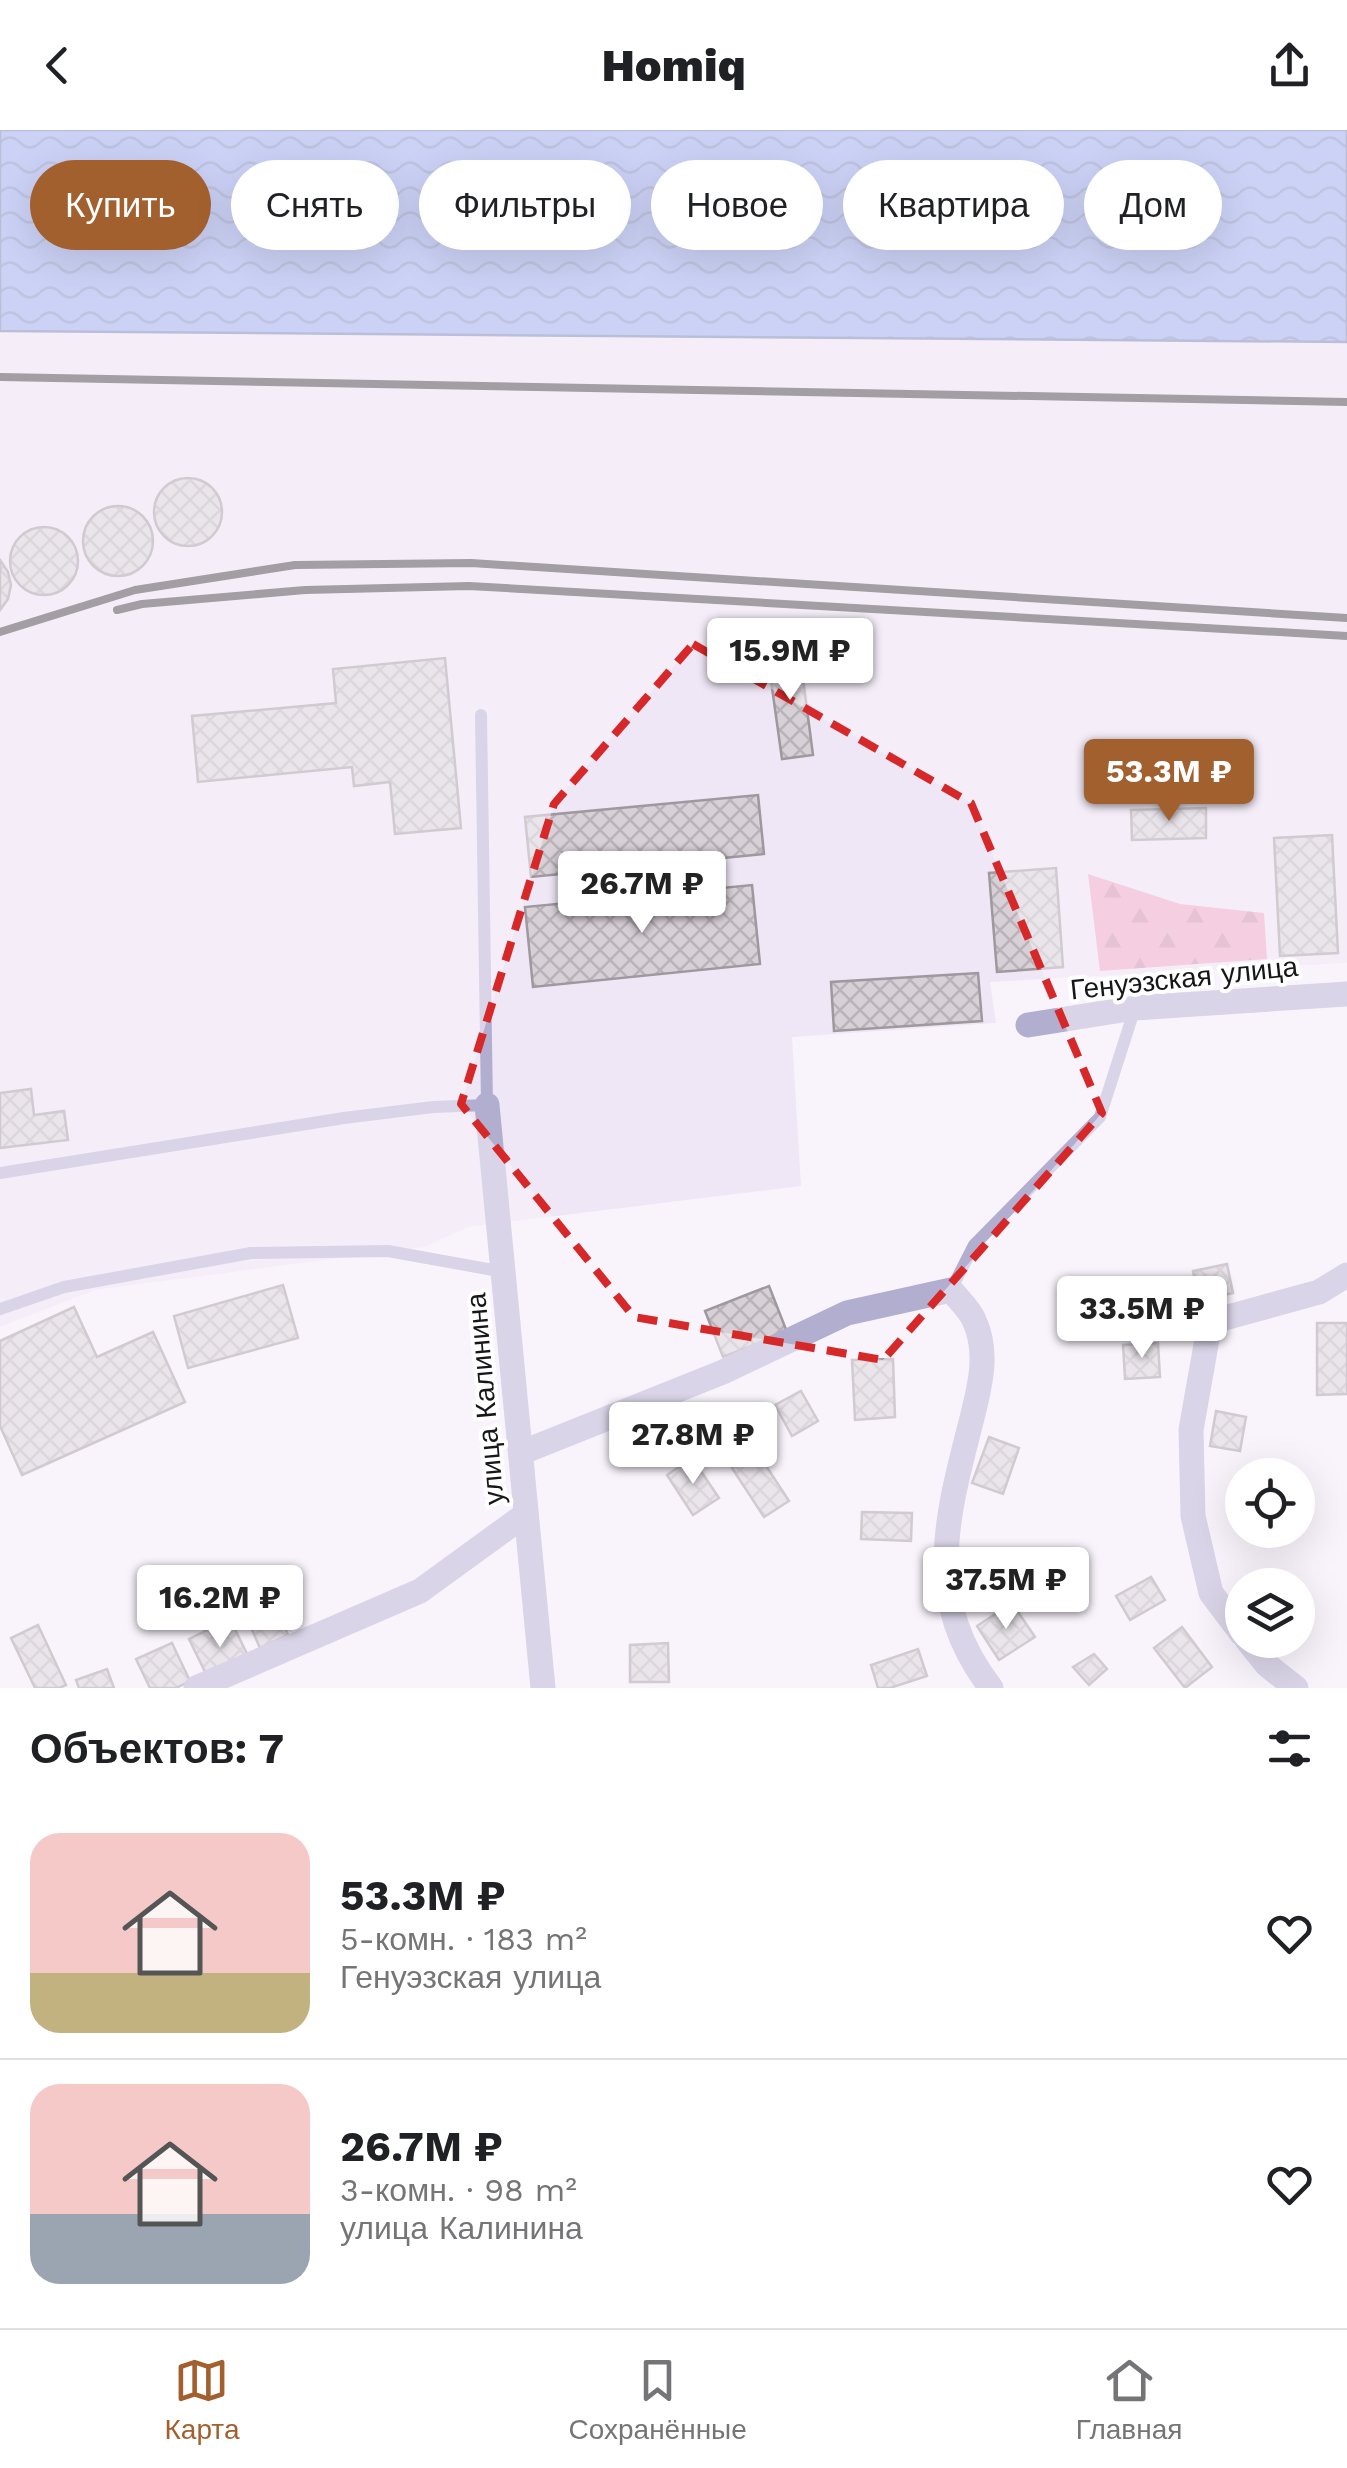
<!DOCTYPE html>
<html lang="ru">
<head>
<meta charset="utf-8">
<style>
  :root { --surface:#fff; --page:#f2f2f2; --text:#202124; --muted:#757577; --line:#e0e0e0; --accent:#a3602f }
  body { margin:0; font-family:"Work Sans",sans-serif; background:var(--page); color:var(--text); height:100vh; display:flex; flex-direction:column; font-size:38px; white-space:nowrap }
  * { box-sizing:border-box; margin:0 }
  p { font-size:32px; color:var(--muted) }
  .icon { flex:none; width:55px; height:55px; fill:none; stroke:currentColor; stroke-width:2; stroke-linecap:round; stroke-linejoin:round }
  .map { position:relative; height:1558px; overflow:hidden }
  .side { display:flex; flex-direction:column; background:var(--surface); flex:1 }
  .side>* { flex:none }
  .banner { position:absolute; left:30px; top:30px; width:1288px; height:90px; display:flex; gap:20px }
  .buttons { position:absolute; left:1225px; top:1328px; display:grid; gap:20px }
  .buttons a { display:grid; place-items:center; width:90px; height:90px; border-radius:50%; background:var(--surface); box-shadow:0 10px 40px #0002; font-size:50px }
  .price { position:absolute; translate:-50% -85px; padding:0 22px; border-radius:10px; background:#fff; color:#222; font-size:32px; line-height:65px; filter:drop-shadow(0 2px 5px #0008) }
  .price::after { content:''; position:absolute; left:50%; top:60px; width:30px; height:22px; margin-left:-15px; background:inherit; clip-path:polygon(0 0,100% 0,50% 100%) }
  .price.current { background:var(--accent); color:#fff }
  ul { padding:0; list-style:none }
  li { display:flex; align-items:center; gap:30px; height:250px; padding:0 30px }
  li+li { border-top:2px solid var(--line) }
  li span { display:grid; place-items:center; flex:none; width:280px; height:200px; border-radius:30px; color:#555 }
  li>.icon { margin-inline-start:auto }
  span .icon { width:120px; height:120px; fill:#fffc; stroke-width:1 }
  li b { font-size:42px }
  h2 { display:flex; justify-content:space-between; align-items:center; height:120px; padding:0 30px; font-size:42px }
  .chip { padding:0 35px; border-radius:45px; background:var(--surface); box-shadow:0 10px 40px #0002; font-size:35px; line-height:90px }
  .chip.current { background:var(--accent); color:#fff }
  header { display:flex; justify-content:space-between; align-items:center; height:130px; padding:0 30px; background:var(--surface); font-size:45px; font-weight:800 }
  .tabs { display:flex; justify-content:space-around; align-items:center; height:140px; border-top:2px solid var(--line); background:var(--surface); font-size:28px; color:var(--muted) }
  .tabs a { display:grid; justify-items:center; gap:5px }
  .tabs .current { color:var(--accent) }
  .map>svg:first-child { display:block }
</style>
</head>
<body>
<header><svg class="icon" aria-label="back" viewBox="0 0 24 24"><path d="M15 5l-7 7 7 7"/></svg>Homiq<svg class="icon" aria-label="share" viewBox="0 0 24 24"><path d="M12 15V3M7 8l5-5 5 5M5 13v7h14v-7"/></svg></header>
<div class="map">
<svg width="1347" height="1558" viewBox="0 0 1347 1558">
  <defs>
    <pattern id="forest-firs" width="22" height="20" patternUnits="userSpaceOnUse" patternTransform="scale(2.5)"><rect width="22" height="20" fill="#ef9fc1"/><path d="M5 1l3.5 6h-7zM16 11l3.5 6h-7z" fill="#cc88a5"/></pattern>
    <pattern id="water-waves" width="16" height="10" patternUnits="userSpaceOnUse" patternTransform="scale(2.5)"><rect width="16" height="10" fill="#94a9ef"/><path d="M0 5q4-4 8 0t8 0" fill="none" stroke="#7889c1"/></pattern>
    <pattern id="building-cross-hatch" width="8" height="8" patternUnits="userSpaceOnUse" patternTransform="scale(2.5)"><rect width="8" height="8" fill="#d8d0d7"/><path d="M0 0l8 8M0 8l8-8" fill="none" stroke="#b9b2b8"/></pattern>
  </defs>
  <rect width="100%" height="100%" fill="#f9f4fc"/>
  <path fill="#f0e7f6" d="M0,201L1347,212V833L990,852L996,893L792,907L801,1056L468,1097L425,1117L95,1160L0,1197Z"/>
  <path fill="url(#forest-firs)" d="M1088,744L1180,774L1264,783L1267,829L1100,841Z"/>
  <path fill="url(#water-waves)" stroke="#6e7dae" stroke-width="2.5" d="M0,0H1347V212L0,201Z"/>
  <g fill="url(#building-cross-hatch)" stroke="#9f989e" stroke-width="2.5">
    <circle cx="188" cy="382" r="34"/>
    <circle cx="118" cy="411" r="35"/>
    <circle cx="44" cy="431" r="34"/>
    <path d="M0,430L8,442L11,455L8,469L0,480Z"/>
    <path d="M799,518L813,625L782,629L767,522Z"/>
    <path d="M445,528L461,698L395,704L390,652L354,656L352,637L198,652L192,586L336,573L333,539Z"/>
    <path d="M758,665L764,724L531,747L525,687Z"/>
    <path d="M1206,678V708L1132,710L1131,680Z"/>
    <path d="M1332,705L1338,823L1280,826L1274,708Z"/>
    <path d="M1056,738L1063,837L997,842L989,743Z"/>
    <path d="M752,755L760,834L533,857L525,777Z"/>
    <path d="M978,843L982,891L834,901L831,852Z"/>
    <path d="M31,959L34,985L64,981L68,1010L0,1018V963Z"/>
    <path d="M1227,1134L1233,1163L1199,1170L1193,1141Z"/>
    <path d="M283,1155L298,1208L188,1238L174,1186Z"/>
    <path d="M769,1156L787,1202L723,1227L705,1181Z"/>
    <path d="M74,1177L97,1227L153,1202L185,1272L22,1345L0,1296V1211Z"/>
    <path d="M1317,1193H1347V1264L1317,1265Z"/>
    <path d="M1158,1213L1160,1247L1125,1249L1123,1215Z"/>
    <path d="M893,1229L895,1287L855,1290L852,1230Z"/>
    <path d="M801,1261L818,1291L792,1306L775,1275Z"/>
    <path d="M1216,1281L1246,1287L1240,1321L1210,1316Z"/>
    <path d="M989,1307L1019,1318L1003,1364L972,1353Z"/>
    <path d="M757,1322L789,1371L764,1387L732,1338Z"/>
    <path d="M692,1328L719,1368L693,1385L667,1345Z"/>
    <path d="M862,1382L912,1383L911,1411L861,1409Z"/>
    <path d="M993,1422L1009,1461L966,1478L950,1439Z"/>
    <path d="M1151,1447L1165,1470L1130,1490L1116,1466Z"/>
    <path d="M268,1458L288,1505L260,1518L239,1470Z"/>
    <path d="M1012,1473L1035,1507L999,1530L977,1496Z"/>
    <path d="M230,1489L251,1532L210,1552L189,1509Z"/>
    <path d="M38,1495L66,1555L59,1558H35L11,1508Z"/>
    <path d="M1182,1497L1212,1537L1185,1558L1154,1518Z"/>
    <path d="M172,1513L190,1551L176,1558H150L136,1529Z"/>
    <path d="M668,1513L669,1552H630V1515Z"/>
    <path d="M918,1519L927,1546L890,1558H878L871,1535Z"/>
    <path d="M1094,1524L1107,1539L1089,1555L1073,1537Z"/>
    <path d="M107,1539L114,1558H79L76,1550Z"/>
  </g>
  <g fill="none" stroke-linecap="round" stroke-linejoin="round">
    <g stroke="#b2aecf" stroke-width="12">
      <path d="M0,1043L344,988L433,977L487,975L481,585"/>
      <path d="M951,1160L974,1115L1100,987L1135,878"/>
      <path d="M0,1179L64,1157L251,1123L388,1121L504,1142"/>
    </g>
    <g stroke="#b2aecf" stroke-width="25">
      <path d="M1028,895L1135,878L1347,864"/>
      <path d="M487,975L543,1558"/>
      <path d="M523,1322L723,1242L847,1183L951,1160C958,1169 970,1180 974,1190C989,1222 980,1256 972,1288C947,1386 922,1469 991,1558"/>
      <path d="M1242,1504L1211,1463L1193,1386L1191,1300L1210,1192L1319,1162L1347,1145"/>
      <path d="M1247,1510L1267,1535L1296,1558"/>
      <path d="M196,1558L420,1461L526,1384"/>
    </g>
    <g stroke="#383639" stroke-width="8">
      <path d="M0,247L1347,272"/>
      <path d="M117,480L142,474L305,460L469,456L1347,506"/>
      <path d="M0,502L135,460L295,435L471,433L1347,488"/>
    </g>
  </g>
  <path d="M0 0H1347V1558H0ZM693,514L971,673L1102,983L883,1230L634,1187L461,974L554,674Z" fill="#f9f4fc" fill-opacity=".55" fill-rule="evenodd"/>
  <path fill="none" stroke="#d62828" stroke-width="8" stroke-dasharray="20 12" stroke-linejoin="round" d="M693,514L971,673L1102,983L883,1230L634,1187L461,974L554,674Z"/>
  <g text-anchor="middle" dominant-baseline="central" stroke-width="8" stroke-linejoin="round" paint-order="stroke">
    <g font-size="28" fill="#171618" stroke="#fff">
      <text transform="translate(1184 848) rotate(-6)">Генуэзская улица</text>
      <text transform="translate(485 1269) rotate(-95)">улица Калинина</text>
    </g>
  </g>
</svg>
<div class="buttons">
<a><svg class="icon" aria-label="locate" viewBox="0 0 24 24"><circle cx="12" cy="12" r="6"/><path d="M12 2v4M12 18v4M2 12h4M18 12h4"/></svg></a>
<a><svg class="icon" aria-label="layers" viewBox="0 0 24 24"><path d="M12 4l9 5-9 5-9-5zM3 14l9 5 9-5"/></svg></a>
</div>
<b class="price" style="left:790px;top:573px">15.9M ₽</b>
<b class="price current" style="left:1169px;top:694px">53.3M ₽</b>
<b class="price" style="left:642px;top:806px">26.7M ₽</b>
<b class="price" style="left:1142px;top:1231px">33.5M ₽</b>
<b class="price" style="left:693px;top:1357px">27.8M ₽</b>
<b class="price" style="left:1006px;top:1502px">37.5M ₽</b>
<b class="price" style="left:220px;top:1520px">16.2M ₽</b>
<div class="banner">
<a class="chip current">Купить</a>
<a class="chip">Снять</a>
<a class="chip">Фильтры</a>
<a class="chip">Новое</a>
<a class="chip">Квартира</a>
<a class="chip">Дом</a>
</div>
</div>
<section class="side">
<h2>Объектов: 7<svg class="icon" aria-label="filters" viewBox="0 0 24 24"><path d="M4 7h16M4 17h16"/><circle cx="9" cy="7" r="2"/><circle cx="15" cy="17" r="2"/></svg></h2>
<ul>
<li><span style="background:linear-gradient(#f6c9c9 70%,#c2b280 0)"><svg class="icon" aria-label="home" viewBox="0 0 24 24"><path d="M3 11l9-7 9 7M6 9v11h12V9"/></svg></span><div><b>53.3M ₽</b><p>5-комн. · 183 m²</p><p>Генуэзская улица</p></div><svg class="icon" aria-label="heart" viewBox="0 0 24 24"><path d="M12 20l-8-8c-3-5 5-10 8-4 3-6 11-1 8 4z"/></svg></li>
<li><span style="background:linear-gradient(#f6c9c9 65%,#9aa5b1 0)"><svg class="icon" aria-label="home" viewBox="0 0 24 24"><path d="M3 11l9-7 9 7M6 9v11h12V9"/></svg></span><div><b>26.7M ₽</b><p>3-комн. · 98 m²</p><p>улица Калинина</p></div><svg class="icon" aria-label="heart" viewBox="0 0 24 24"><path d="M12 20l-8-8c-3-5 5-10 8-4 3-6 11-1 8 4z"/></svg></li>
</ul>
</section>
<nav class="tabs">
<a class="current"><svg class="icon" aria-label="map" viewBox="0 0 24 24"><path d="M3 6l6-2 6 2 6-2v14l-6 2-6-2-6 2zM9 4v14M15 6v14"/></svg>Карта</a>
<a><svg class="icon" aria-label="saved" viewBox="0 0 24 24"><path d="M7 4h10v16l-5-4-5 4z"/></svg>Сохранённые</a>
<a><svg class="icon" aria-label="home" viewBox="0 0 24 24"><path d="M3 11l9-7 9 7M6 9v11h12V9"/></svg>Главная</a>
</nav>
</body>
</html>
